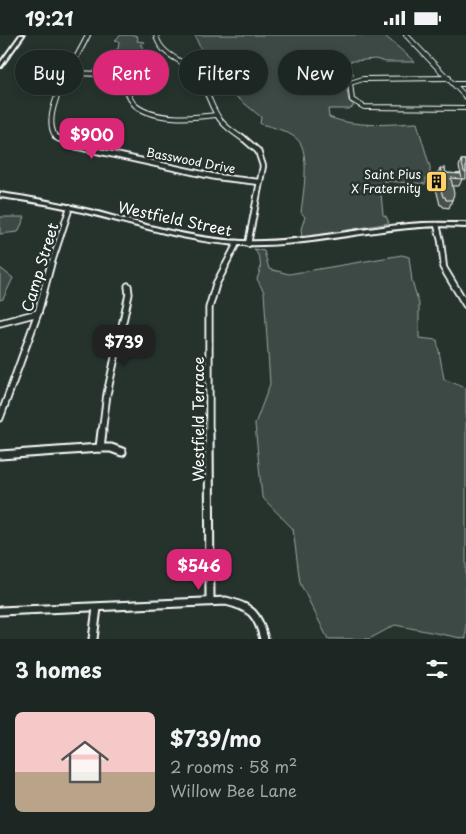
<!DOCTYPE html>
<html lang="en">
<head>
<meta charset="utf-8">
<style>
  :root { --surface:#1c2622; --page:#29322f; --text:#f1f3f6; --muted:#a0a5a5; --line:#3a4340; --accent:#db2777 }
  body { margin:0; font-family:"Playpen Sans",sans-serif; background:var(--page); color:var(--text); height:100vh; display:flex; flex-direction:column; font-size:19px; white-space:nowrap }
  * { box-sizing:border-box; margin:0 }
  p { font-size:16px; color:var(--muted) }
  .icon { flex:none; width:28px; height:28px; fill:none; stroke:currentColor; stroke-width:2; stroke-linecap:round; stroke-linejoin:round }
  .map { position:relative; height:604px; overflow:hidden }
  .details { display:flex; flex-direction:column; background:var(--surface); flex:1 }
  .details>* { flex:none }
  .guide { position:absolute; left:15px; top:15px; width:436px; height:45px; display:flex; gap:10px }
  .price { position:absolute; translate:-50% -42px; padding:0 11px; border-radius:10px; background:var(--accent); color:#fff; font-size:16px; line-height:32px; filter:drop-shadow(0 1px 2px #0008) }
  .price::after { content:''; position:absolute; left:50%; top:30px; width:15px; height:11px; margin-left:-8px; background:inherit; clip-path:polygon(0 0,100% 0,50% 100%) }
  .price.current { background:#222; color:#fff }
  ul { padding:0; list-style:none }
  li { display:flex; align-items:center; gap:15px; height:125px; padding:0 15px }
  li span { display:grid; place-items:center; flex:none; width:140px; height:100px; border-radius:8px; color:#555 }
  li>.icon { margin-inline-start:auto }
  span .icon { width:60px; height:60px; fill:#fffc; stroke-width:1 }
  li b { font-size:21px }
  h2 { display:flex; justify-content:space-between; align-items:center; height:60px; padding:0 15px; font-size:21px }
  .pill { padding:0 18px; border-radius:22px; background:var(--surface); box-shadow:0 2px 8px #0003,0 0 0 1px var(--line); font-size:18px; line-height:45px }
  .pill.current { background:var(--accent); color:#fff }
  .status { display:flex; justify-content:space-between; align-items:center; height:35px; padding:0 25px; background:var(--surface); direction:ltr }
  .status svg { height:14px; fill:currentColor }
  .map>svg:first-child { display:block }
</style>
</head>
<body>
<div class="status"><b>19:21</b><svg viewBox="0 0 49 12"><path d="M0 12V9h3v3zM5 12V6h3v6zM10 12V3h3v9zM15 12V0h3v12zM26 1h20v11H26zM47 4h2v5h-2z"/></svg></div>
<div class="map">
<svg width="466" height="604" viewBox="0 0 466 604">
  <rect width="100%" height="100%" fill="#26332d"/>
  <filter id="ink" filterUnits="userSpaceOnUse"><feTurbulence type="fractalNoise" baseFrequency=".02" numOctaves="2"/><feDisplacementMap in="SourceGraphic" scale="10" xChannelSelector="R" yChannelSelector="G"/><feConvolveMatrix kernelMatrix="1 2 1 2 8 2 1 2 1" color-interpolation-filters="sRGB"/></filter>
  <g filter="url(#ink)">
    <g fill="#3e4944" stroke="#9ea4a2">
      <path d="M121,0H135L138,2L137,6L145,7L140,10L143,12V17L124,23L120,19H112V16L118,14L119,6L115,5Z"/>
      <path d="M195,0H384L415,27H386L375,24L343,27L354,39L345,45L349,66L354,71L349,74H328L329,82C357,93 388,89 417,88L430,132V143H426V149L384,146V148H380L383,180L386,181L389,188L302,203L301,194L305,182L301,177C303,160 311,116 297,104C286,95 273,92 260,89L261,82L233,59L234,56L246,53L241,46L234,44L230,37L224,35L229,32L214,27L229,23L228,21C206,20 203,23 195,0Z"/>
      <path d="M0,182H25L18,197L0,199Z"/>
      <path d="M254,214L264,216L269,234L289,239L402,220L409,222L412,246L419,269V303L437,305L444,344L466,353V604L395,590L369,604H328L300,548L293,494L262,462L255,389L270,349L264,257L257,244C262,232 262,224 254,214Z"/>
      <path d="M0,233L13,243L3,264L0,265Z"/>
    </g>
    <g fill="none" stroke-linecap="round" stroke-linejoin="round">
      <defs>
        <g id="minor-far3">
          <path d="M156,0C160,20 180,23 194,37C208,51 209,73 222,87C228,94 236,99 243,104"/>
          <path d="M406,0L466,62"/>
          <path d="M69,38C86,39 112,35 124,51C129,57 129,66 136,71C156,86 192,83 216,80"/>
          <path d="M449,43L363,44L350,48L352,65L364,72L466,73"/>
          <path d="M454,49H466"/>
          <path d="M58,104C35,83 78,23 88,0"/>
        </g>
        <g id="minor-far2">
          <path d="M56,102L74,111L216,142L259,147"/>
          <path d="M242,102L258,116L263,131L248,209"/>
          <path d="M437,190L441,206L444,233"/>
          <path d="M50,233L70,172"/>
          <path d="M224,233L237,208"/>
        </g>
        <g id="minor-far1">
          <path d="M443,232L466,270"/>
          <path d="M0,288L38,278"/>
          <path d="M0,383L38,278L50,232"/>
          <path d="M102,398L107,359L129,259L128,251"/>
          <path d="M209,398V273L216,249L225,232"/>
        </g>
        <g id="minor">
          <path d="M209,396L210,566"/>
          <path d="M100,413L102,396"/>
          <path d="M0,420L100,413H111L122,417"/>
          <path d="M0,576L226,566C251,572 258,579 264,604"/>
          <path d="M93,604L97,573"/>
        </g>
        <g id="major">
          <path d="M20,0H24L1,32H0V28Z"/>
          <path d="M0,158C30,162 60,168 90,175C140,188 190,204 242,206C299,208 353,194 409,189C428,187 447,188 466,188V192C447,191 428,191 409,193C353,198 299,212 242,210C190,208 140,191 90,179C60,171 30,166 0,162Z"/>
        </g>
      </defs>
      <use href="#minor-far3" stroke="#fff" stroke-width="6"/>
      <use href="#minor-far2" stroke="#fff" stroke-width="8"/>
      <use href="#minor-far1" stroke="#fff" stroke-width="9"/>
      <use href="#minor" stroke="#fff" stroke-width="11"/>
      <use href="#major" stroke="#fff" stroke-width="4"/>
      <use href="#minor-far3" stroke="#26332d" stroke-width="4"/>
      <use href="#minor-far2" stroke="#26332d" stroke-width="4.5"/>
      <use href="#minor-far1" stroke="#26332d" stroke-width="5.5"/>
      <use href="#minor" stroke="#26332d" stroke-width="7"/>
      <use href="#major" fill="#26332d" fill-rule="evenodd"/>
    </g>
    <path fill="#464f4b" stroke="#fff" d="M461,125H466V144H462L459,151H452V165L449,173L443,172L442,170H440L434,145L436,138H438L440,133L446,138L461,139L459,132Z"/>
    <g fill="#515c57" stroke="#fff">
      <path d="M461,125H466V138L464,137Z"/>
      <path d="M440,133H445L446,138L461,139L462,144L451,143L454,159L452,165H446L445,162H443L436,138H441Z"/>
    </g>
  </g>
  <defs>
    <symbol id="building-square" viewBox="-11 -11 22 22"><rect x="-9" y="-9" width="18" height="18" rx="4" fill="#ffd166" stroke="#26332d"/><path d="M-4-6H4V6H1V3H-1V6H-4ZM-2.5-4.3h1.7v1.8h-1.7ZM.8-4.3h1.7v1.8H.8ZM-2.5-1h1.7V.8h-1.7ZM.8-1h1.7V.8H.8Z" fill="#111"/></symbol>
  </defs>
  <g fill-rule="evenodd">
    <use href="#building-square" x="424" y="134" width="25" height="25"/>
  </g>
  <g text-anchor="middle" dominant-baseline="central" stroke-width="5" stroke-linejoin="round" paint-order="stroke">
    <g font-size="12" fill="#fff" stroke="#26332d">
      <text transform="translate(191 125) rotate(11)">Basswood Drive</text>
    </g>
    <g font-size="12" fill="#fff" stroke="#26332d" text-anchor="end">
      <text x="421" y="139">Saint Pius<tspan x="421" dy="14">X Fraternity</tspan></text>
    </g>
    <g font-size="15" fill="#fff" stroke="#26332d">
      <text transform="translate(175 183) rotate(12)">Westfield Street</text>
      <text transform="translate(39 232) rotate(-73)">Camp Street</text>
      <text transform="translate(197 384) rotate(-90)">Westfield Terrace</text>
    </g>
  </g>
</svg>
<b class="price" style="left:92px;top:125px">$900</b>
<b class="price current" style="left:124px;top:332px">$739</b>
<b class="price" style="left:199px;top:556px">$546</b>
<div class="guide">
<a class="pill">Buy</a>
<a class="pill current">Rent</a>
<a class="pill">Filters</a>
<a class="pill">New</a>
</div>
</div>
<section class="details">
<h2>3 homes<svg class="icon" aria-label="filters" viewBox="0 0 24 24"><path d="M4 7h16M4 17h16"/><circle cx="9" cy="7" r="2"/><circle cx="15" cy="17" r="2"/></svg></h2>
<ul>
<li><span style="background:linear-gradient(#f6c9c9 60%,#b9a48a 0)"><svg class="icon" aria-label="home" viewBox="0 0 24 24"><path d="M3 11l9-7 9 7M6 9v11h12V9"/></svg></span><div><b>$739/mo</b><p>2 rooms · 58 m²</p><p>Willow Bee Lane</p></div></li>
</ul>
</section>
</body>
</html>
